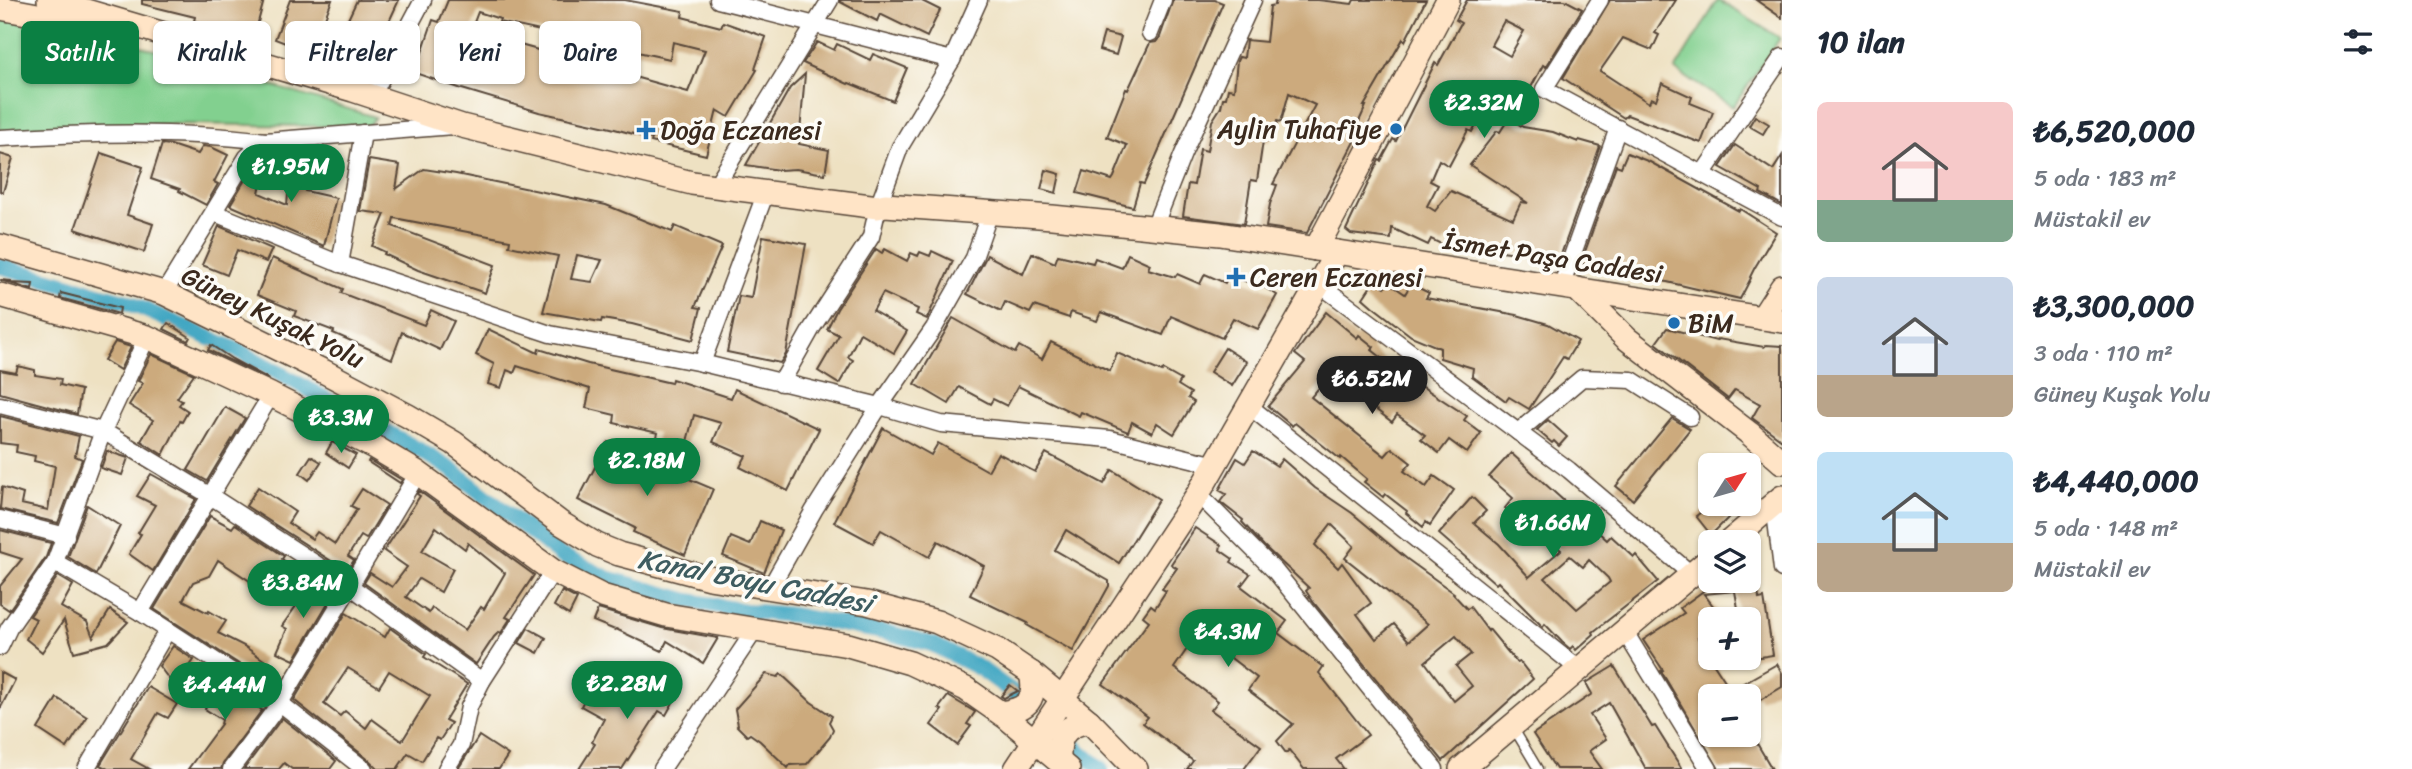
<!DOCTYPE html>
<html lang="tr">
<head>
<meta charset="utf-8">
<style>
  :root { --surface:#fff; --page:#f2f2f3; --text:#1f2937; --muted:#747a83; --accent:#0b8043 }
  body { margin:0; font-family:Sriracha,sans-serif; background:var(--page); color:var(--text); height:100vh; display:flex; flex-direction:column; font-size:26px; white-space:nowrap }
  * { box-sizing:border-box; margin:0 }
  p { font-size:23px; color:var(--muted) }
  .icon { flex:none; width:38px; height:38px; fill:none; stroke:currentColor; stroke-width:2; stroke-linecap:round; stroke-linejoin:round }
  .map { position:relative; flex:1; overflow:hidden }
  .drawer { display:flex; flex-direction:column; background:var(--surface); width:630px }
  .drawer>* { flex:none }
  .hud { position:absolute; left:21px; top:21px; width:665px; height:63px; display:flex; gap:14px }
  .needle { width:46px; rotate:53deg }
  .buttons { position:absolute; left:1698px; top:453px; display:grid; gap:14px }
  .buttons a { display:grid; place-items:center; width:63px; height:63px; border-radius:10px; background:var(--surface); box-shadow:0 2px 5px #0004; font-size:35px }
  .price { position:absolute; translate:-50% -60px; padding:0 16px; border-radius:24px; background:var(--accent); color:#fff; font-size:23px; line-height:46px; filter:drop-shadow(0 2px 4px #0008) }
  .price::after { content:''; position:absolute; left:50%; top:42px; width:21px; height:16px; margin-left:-10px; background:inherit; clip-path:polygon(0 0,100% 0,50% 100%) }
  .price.selected { background:#222; color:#fff }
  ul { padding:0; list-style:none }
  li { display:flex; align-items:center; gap:21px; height:175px; padding:0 35px }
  li span { display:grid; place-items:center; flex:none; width:196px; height:140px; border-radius:10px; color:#555 }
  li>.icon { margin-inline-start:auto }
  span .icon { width:84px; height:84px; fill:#fffc; stroke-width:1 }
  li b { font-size:30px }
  h2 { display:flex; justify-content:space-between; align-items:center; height:84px; padding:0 35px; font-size:30px }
  .tag { padding:0 24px; border-radius:10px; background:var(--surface); box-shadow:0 2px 5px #0004; font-size:24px; line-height:63px }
  .tag.selected { background:var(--accent); color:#fff }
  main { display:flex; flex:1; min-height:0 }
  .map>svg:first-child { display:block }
</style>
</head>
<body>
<main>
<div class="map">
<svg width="1782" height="769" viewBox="0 0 1782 769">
  <rect width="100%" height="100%" fill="#fdfcf7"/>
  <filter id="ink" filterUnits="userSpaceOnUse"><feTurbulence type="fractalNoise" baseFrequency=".0143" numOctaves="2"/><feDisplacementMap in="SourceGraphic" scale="14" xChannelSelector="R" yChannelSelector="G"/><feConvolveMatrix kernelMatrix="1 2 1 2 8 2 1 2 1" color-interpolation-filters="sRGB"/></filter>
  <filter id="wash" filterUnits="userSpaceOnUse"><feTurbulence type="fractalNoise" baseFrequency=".00686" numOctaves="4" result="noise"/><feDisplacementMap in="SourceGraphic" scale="28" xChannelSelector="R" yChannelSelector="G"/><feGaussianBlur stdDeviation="1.57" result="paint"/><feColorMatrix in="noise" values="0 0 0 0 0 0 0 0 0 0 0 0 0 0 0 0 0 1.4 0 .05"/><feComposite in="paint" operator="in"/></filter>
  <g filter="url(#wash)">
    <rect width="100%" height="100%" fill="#eee1c2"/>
    <g fill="#82d08f" stroke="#5e7d56" stroke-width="2">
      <path d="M1718,0L1780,38L1733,107L1675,70Z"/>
      <path d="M0,18L121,40L375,117L368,127L188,124L76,126L0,132Z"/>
    </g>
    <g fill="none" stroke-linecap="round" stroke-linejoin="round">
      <g stroke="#43a7c3" stroke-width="16">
        <path d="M0,266L127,302L237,350L421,451L452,470L560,555L607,578L685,600L746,611L793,615L893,634L932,644L981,669L1018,696"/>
        <path d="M1073,745L1101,769"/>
      </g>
    </g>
    <g id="blocks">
      <g fill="#ccaa7d" fill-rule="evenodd">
        <path d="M142,0H264L254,37L194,21L195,17L142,4Z"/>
        <path d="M290,0H332L311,53L275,39Z"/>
        <path d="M357,0H399L370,63L335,47Z"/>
        <path d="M448,0H625L683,11L682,17L721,27L723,22L766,37L755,69L757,70L729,117L717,110L706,155L651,142L652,139L611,128L539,112L462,89L415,73L433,20L439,22ZM478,12L500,19L499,22L670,59L673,42L705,50L688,92L495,38L494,41L470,33Z"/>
        <path d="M840,0H920L940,10L927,37L880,14L877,21L840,2Z"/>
        <path d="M1173,0H1215L1223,3L1144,184L1140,183L1133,207L1077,193L1084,171L1112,180L1114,177L1127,145L1107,137L1126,89L1128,90L1150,43L1156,42L1160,37Z"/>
        <path d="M1276,0H1318L1352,4L1354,0H1426L1405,41L1403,39L1364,106H1366L1356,128L1360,130L1307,233L1266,227L1270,204L1277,185L1273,184L1315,105L1289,93L1281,122L1277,121L1275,134L1272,133L1270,142L1263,141L1257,181L1251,180L1244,224L1183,216L1188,184L1194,185L1200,149L1207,151L1212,121L1221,107L1223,98H1226L1228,89L1234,90L1237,61L1239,57L1244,58L1246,40L1266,42L1270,6L1275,5Z"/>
        <path d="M1467,0H1565L1582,9L1546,67L1543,65L1520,108L1494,92L1472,132L1468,130L1449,166L1439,160L1430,181L1438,185L1427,206L1435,211L1451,191L1513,219L1521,202L1528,203L1470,165L1497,131L1500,132L1509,118L1523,127L1553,132L1578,142L1579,140L1600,146L1558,263L1532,255L1456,245L1446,239L1443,245L1431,239L1428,245L1392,228L1391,239L1351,234L1346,230L1379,160L1381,161L1393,139L1396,141L1435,63L1438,65L1461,23L1456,20ZM1504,21L1524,31L1510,56L1491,45Z"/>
        <path d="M1610,0H1676L1655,33L1659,35L1652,50L1623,38L1600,71L1649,103L1651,98L1656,100L1662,83L1692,97L1690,103L1713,112L1701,143L1627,115L1624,118L1563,78Z"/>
        <path d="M1756,0H1782V18Z"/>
        <path d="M1104,33L1121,37L1116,55L1099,50Z"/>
        <path d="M817,42L834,50L837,44L870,60L873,54L907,68L893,101L849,83L848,84L803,63Z"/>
        <path d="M805,74L799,144L829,150L825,174L796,169L779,170L746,165L790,88Z"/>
        <path d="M1755,116L1769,124L1763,134L1749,126Z"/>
        <path d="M162,144L171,145L198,154L203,146L211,147L228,155L214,182L218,184L206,205L179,191L180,189L151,179Z"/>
        <path d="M1735,145L1773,170L1782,156V205L1760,193L1761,190L1720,167Z"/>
        <path d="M292,151L308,152L305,191L336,198L324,246L230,205L245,180L261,183L259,193L287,205Z"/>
        <path d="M101,153L143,167L127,215L153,224L144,252L75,229Z"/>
        <path d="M1627,153L1650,162L1739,211L1740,209L1776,232L1754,269L1750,277L1751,278L1740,299L1663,281L1610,262L1607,269L1581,263L1616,165L1621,167Z"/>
        <path d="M0,154L13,158L3,192L0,191Z"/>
        <path d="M369,160L400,165L396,189L424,169L456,174L606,205L672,232L675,226L722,246L695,307L701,308L693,340L632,324L602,319L601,322L543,312L558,256L509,246L510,240L394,218L392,226L495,265L485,293L418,270L384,254L385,252L372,246L385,214L360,211ZM577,255L602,260L592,282L571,279Z"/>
        <path d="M1046,170L1060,174L1056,193L1041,189Z"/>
        <path d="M219,226L272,249L266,262L237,250L227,275L202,265Z"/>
        <path d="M763,236L806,244L786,354L780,363L727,352L739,296L751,298Z"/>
        <path d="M876,249L882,253L885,249L907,261L911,253L918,256L920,252L930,256L932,251L953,261L927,319L916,314L918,309L883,293L873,311L907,331L894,353L860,333L848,357L853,360L839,384L818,371L839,335L827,329L837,309Z"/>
        <path d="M1032,253L1055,263L1058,255L1093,263L1095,258L1122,268L1128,254L1150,264L1148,269L1175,277L1177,274L1200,284L1205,274L1225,283L1229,274L1261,288L1262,286L1277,295L1258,329L1233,318L1222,338L1171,316L1163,335L1101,312L1097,321L1071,312L1069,318L1034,306L1030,313L1005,302L1001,311L967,294L987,255L1023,274Z"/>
        <path d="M272,258L343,289L341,293L424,325L431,310L454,321L440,350L402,332L392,359L333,333L334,331L294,316L296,311L257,295Z"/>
        <path d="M0,280L11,281V283L33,284L32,290Z"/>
        <path d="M1375,280L1385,287L1389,283L1405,294L1411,284L1429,293L1426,298L1517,315L1548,324L1578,341L1567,359L1563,357L1529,409L1509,397L1506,401L1472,376L1473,368L1440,358V348L1411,336L1372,306L1363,298Z"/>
        <path d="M61,293L120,308L119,314L60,298Z"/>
        <path d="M1326,312L1357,338L1359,335L1374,347L1372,350L1400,372L1467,416L1464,420L1481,433L1467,453L1449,440L1439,453L1421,439L1425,435L1397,415L1392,422L1374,408L1377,404L1333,371L1311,397L1385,456L1392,448L1411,463L1404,471L1426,487L1434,476L1454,490L1430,525L1426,522L1423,527L1406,513L1407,511L1385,494L1383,497L1364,482L1367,479L1341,457L1340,459L1295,423L1292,426L1268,406L1305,362L1295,354Z"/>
        <path d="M953,318L1015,353L1019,346L1042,359L1051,342L1110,371L1117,353L1162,372L1163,370L1181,380L1178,385L1191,393L1188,398L1194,402L1174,434L1157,423L1152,433L1132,422L1128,432L1081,412L1079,416L1018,386L1007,406L993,399L990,404L959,387L949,404L915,384Z"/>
        <path d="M168,323L190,337L188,341L164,329Z"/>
        <path d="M1667,328L1716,341L1718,339L1764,347L1766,345L1782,346V440L1752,418L1760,404L1735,390L1728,399L1656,343Z"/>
        <path d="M488,329L538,353L539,349L588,364L671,383L672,379L731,398L735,389L819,429L788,491L740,467L746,456L713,442L721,423L694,415L685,449L656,441L658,433L614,423L615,415L586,408L590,389L517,366L514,373L507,370L501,388L488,384L494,364L476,355Z"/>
        <path d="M115,342L131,347L120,370L104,360Z"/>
        <path d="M211,345L232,359L269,379L208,350Z"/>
        <path d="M1225,348L1247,362L1232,386L1210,372Z"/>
        <path d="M151,354L194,374L177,398L182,401L179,405L188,411L182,422L180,421L163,455L141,441L153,420L129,405L143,383L138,381Z"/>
        <path d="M18,366L35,370V375L61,379L60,385L81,390L77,414L0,393V370L16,373Z"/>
        <path d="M225,407L245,418L207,481L188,470Z"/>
        <path d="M0,416L79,436L75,456L82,459L58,523L0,509L2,487L23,494L21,504L48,510L55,466L34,461L35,456L16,452L17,445L0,443Z"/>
        <path d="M1672,418L1690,429L1633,500L1616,486Z"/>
        <path d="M1548,420L1567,437L1559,446L1554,441L1552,443L1537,430Z"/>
        <path d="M883,428L931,455L938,443L988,471L998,453L1035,472L1046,453L1104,484L1112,470L1159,499L1119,563L1066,530L1055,550L1109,581V586L1073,651L1027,625L1028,623L970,595L984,566L938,541L929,557L881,530L873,543L834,522Z"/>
        <path d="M332,442L356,455L348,468L326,453Z"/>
        <path d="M608,442L660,469L661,467L713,489L685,555L633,532L635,528L578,500Z"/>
        <path d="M107,451L128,458L122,475L101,468Z"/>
        <path d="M1253,451L1277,466L1282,459L1315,488L1352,513L1407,559L1454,593L1453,594L1467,609L1470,607L1488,631L1489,629L1517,663L1520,662L1533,679L1443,761L1314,603L1306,591L1309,588L1264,546L1242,522L1243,520L1220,502L1226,494L1219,490L1237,458L1245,463ZM1331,524L1354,546L1345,558L1428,624L1409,641L1394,624L1376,639L1357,614L1371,603L1342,563L1338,568L1315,545ZM1456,636L1471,654L1456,666L1472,686L1454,701L1425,662Z"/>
        <path d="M1511,453L1607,540L1611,536L1634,557L1636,555L1658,581L1593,632L1594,634L1576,650L1573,646L1570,649L1562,642L1545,624L1543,627L1498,582L1496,584L1439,534L1472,497L1486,511L1474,523L1499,544L1529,577L1561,550L1544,535L1546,530L1526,513L1520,520L1505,508L1513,498L1489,477ZM1570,556L1583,567L1589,560L1608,578L1610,582L1577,609L1545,578Z"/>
        <path d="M311,456L321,462L309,480L300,473Z"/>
        <path d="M369,460L402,480L400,483L368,462Z"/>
        <path d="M151,474L196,499L153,571L129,554L141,534L138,533L155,505L137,496Z"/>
        <path d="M258,487L295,512L288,523L312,539L317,532L335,544L357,509L351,506L362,489L387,505L366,539L361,536L348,556L354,560L347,571L246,506Z"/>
        <path d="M419,491L534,575L506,617L510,619L501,633L499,632L494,637L476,664L364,583L370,573L392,587L407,567L384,551L420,496L417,494ZM436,527L465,549L468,543L505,573L484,609L481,607L465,630L432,608L429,613L406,597L419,579L441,592L453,569L422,551Z"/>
        <path d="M1712,504H1742L1711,535L1696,516Z"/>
        <path d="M87,505L120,526L96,574L68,557Z"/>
        <path d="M210,516L232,528L235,524L284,556L282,559L287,563L274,585L258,575L253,583L218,560L209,576L193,582L183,600L208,613L209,611L226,621L218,633L244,646L264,660L256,675L154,609Z"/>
        <path d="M760,521L781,530L764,573L723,556L731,537L750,545Z"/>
        <path d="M1195,528L1221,545L1220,550L1233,559L1231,562L1250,574L1241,586L1287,621L1278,633L1323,667L1319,673L1368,735L1336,759L1344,769H1304L1289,750L1286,753L1277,741L1293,724L1248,690L1257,678L1198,633L1174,668L1218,701L1211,710L1261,746L1244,769H1187L1193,761L1143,723L1148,717L1103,684L1149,621L1143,616L1151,605L1155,608L1166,591L1162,589L1177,568L1171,564Z"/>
        <path d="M0,530L51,543L46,557L9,610L0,604V586L22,559L0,552Z"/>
        <path d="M58,576L73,585L61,607L87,622L93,637L110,610L128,622L108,643L74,652L64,620L42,652L26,639L36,619L30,616Z"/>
        <path d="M1717,581H1757L1759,599L1764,598L1773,655L1748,659V620H1740L1735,591L1704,594L1724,620H1710V629L1698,638L1710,658L1731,690L1777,664L1782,673V687L1760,700L1758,696H1710V735H1752L1772,769H1719L1661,671L1663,670L1643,640L1684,613L1680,608Z"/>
        <path d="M313,582L332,596L294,660L277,652L287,629L282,626Z"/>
        <path d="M562,591L577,599L569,615L554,606Z"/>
        <path d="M598,609L662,628L718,638L703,663L667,641L662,651L616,629L615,630L593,621Z"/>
        <path d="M346,613L385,637L390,628L426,654L424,657L467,684L445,720L451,723L440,740L436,738L422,761L408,753L397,769H378L370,761L294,700ZM348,668L379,687L389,671L430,696L402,741L372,719L366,728L345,711L340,716L324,704Z"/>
        <path d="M528,628L546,638L538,653L519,643Z"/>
        <path d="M173,646L194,660L175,687L159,666Z"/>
        <path d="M657,666L683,681L673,697L675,699L666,715L659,711L622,769H579L595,744L592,742L604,719L581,706L591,687L633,709Z"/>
        <path d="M1614,666L1652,727L1655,726L1682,769H1646L1609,703L1590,715L1606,739L1589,751L1602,769H1556L1533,734L1592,694L1586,683Z"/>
        <path d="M0,672L15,680L0,709Z"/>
        <path d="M214,673L245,693L243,698L262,710L223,763L221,769H188L221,724L222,720L205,709L207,703L198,696Z"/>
        <path d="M766,674L778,677L781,674L811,702L832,716L829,722L833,729L830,737L807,764L790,765L788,768L760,741L750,734L747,736L737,726L738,725L735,709Z"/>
        <path d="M1010,685L1018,691L1004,698L1001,696Z"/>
        <path d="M148,687L177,704L168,718L158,713L131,759L149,769H108L100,765Z"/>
        <path d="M948,696L975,712L967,724L971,726L957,745L931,725L942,710L939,708Z"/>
        <path d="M57,698L87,717L67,748L38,729Z"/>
        <path d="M282,718L336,761L330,769H292L284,763L279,769H244Z"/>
        <path d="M479,736L508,755L499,769H458Z"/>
      </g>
    </g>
  </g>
  <g filter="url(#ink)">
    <use href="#blocks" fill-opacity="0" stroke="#564537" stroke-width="2"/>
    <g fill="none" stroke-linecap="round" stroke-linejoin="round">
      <defs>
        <path id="lane" d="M1514,729L1538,769"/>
        <g id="street">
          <path d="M718,0L952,60"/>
          <path d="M1600,0L1544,89L1782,217"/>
          <path d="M1150,33L1163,0"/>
          <path d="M372,96L423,0"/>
          <path d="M0,138C88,133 177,130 265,141"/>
          <path d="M1703,173L1782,57"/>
          <path d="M716,185L830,0"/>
          <path d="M215,213L335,262L550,334L702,363L880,406L941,424L1110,439L1216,465"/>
          <path d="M1154,227L1183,154L1253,0"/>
          <path d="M340,264L363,133"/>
          <path d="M1319,284L1569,470L1691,574"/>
          <path d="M1561,287L1618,128"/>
          <path d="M164,293L247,157L265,141L453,126"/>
          <path d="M702,363L766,192"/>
          <path d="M781,383L812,328L871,237L878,207L900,147L952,60L979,0"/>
          <path d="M0,405L103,431L209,495L350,586L482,681"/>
          <path d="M1249,406L1580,670"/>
          <path d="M1518,432L1582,378L1632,380L1690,417"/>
          <path d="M1198,494L1275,571L1435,769"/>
          <path d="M1774,504L1782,569"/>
          <path d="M0,519L66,536"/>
          <path d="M55,562L140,612L280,703L364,769"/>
          <path d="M770,588L814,510L877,410L934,328L974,258L990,212"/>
          <path d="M140,612L271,395"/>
          <path d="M1625,632L1709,769"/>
          <path d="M0,647L9,628L55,562L103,431L147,337"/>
          <path d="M86,769L167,631"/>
          <path d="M231,769L280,703L418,473"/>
          <path d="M446,769L461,745L469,707L482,681L553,571"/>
          <path d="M662,769L755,630"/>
        </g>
        <g id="secondary">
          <path d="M49,0L353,90L462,126L692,183L878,207L885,205L1052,217L1220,234L1782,321"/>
          <path d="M0,8L91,25"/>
          <path d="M0,246L164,293L323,371L408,416L454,443L559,522L597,545L619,554L709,578L867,603L937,622L997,650L1031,673L1089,721L1136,769"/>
          <path d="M1316,249L1448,0"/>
          <path d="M1577,289L1626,338L1749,433L1782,462"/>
          <path d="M0,295L147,337L271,395L376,448L418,473L553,571L602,596L666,615L848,645L910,663L966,689L1006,717L1068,769"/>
          <path d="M1762,318L1782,287"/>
          <path d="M1729,542L1782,497"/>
          <path d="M1001,713C1028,709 1037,700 1031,673"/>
          <path d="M1059,761C1058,736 1064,726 1089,721"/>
          <path d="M1016,769L1198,494L1337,252"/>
          <path d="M1461,769L1710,559"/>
        </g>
      </defs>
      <use href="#lane" stroke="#564537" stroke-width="11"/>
      <use href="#street" stroke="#564537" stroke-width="19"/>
      <use href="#secondary" stroke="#564537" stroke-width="26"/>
      <use href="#lane" stroke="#fff" stroke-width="8"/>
      <use href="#street" stroke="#fff" stroke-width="16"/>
      <use href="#secondary" stroke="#ffe4c6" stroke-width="23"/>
    </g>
  </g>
  <g fill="#1f6fb2" stroke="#fdfcf7" stroke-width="2.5">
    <circle cx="1396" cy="129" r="7"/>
    <path d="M642.5 119.5h7v7h7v7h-7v7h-7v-7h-7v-7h7z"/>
    <path d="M1232.5 266.5h7v7h7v7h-7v7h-7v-7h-7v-7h7z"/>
    <circle cx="1674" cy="323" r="7"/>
  </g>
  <g text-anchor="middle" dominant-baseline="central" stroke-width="7" stroke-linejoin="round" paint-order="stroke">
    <g font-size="26" fill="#3b2a1e" stroke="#fdfcf7" text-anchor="start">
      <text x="1382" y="129" text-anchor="end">Aylin Tuhafiye</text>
      <text x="660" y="130">Doğa Eczanesi</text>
      <text x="1250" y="277">Ceren Eczanesi</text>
      <text x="1688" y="323">BiM</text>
    </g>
    <g font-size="26" fill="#3b2a1e" stroke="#fdfcf7">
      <text transform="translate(1553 257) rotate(9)">İsmet Paşa Caddesi</text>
      <text transform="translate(273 317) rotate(26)">Güney Kuşak Yolu</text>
    </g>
    <g font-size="28" font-style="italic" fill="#3e5c60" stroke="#fdfcf7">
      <text transform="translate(755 581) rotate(11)">Kanal Boyu Caddesi</text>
    </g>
  </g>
</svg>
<div class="buttons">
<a><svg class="needle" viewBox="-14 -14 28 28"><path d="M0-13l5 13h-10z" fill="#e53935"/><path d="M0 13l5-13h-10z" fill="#747a83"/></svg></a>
<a><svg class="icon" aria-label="layers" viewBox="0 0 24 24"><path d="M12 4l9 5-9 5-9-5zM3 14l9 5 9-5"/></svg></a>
<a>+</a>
<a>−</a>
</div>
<b class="price" style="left:1484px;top:140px">₺2.32M</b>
<b class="price" style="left:291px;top:204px">₺1.95M</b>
<b class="price selected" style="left:1372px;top:416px">₺6.52M</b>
<b class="price" style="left:341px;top:455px">₺3.3M</b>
<b class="price" style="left:647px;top:498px">₺2.18M</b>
<b class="price" style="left:1553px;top:560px">₺1.66M</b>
<b class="price" style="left:303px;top:620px">₺3.84M</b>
<b class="price" style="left:1228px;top:669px">₺4.3M</b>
<b class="price" style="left:627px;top:721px">₺2.28M</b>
<b class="price" style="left:225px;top:722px">₺4.44M</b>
<div class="hud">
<a class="tag selected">Satılık</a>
<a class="tag">Kiralık</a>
<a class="tag">Filtreler</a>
<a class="tag">Yeni</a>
<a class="tag">Daire</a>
</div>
</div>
<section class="drawer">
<h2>10 ilan<svg class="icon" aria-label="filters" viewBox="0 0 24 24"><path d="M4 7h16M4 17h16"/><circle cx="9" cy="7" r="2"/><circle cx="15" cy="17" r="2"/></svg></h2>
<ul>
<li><span style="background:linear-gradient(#f6c9c9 70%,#7fa58c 0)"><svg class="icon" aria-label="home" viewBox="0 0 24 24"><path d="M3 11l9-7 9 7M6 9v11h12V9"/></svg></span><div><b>₺6,520,000</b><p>5 oda · 183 m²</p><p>Müstakil ev</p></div></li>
<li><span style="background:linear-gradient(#c9d6e8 70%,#b9a48a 0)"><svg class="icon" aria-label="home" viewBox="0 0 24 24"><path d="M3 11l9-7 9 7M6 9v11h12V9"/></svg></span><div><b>₺3,300,000</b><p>3 oda · 110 m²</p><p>Güney Kuşak Yolu</p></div></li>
<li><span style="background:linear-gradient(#bfe0f5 65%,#b9a48a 0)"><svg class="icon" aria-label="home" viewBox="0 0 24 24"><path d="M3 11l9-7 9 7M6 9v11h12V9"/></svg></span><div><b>₺4,440,000</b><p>5 oda · 148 m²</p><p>Müstakil ev</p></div></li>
</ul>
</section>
</main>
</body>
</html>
